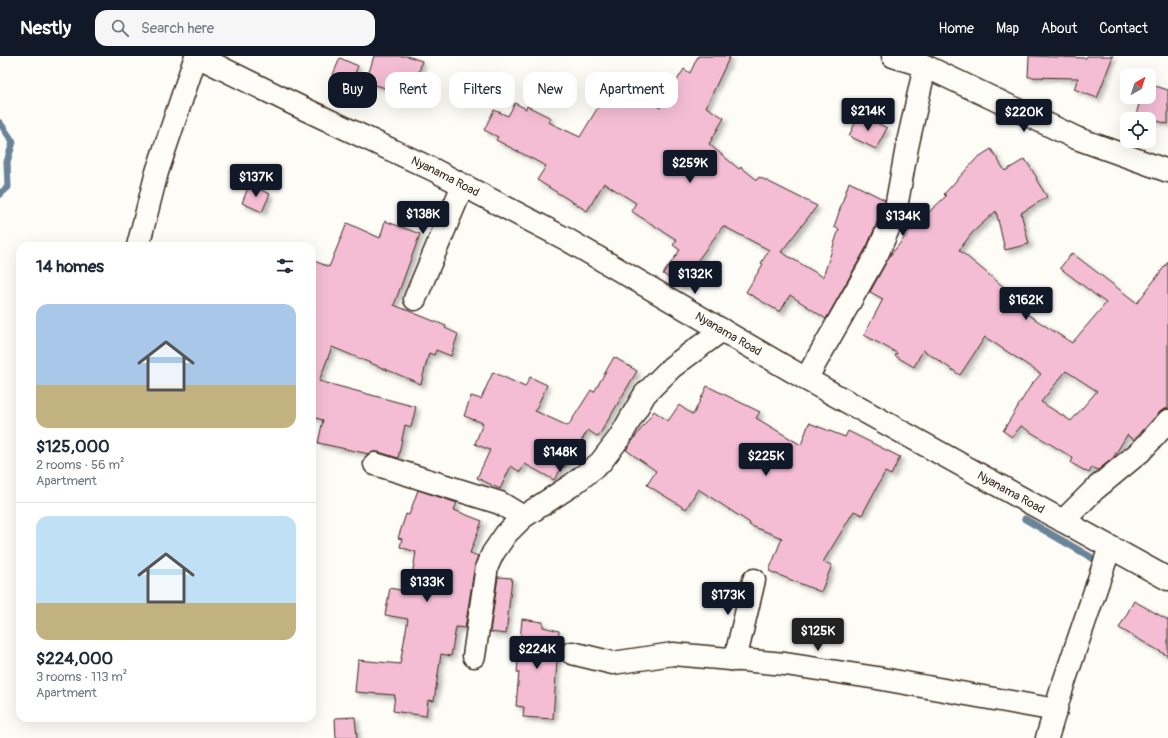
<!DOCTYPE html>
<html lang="en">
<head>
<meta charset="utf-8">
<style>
  :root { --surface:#fff; --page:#f6f6f7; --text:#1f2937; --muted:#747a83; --line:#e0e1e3; --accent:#111827 }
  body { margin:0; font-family:Pangolin,sans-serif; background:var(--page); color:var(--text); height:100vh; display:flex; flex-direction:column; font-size:15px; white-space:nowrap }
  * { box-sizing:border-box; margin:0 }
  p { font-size:13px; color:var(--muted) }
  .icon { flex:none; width:22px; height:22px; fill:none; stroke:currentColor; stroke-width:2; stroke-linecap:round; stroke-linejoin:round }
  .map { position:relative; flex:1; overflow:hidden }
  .sheet { position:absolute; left:16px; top:186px; width:300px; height:480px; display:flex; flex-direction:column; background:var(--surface); border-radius:12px; box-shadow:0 4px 16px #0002 }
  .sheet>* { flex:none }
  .hud { position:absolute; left:328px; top:16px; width:380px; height:36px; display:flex; gap:8px }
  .needle { width:26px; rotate:39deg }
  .controls { position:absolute; left:1120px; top:12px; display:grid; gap:8px }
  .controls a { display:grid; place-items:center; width:36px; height:36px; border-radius:8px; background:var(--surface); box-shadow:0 4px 16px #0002; font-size:20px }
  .price { position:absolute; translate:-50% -34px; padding:0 9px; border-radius:4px; background:var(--accent); color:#fff; font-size:13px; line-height:26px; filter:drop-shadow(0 1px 2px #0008) }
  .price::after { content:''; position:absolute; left:50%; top:24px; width:12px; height:9px; margin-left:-6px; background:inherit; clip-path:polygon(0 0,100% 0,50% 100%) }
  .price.selected { background:#222; color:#fff }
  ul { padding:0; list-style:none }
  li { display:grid; align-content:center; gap:8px; height:212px; padding:0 20px }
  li+li { border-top:1px solid var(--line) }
  li span { display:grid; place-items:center; height:124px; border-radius:12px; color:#555 }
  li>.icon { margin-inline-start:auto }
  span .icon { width:72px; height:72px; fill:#fffc; stroke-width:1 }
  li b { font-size:17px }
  h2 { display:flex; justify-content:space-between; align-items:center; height:48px; padding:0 20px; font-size:17px }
  .tag { padding:0 14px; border-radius:12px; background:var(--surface); box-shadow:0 4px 16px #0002; font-size:14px; line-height:36px }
  .tag.selected { background:var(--accent); color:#fff }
  header { display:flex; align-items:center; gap:24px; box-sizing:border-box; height:56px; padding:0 20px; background:var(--accent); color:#fff }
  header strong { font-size:19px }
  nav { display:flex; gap:22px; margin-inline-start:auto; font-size:14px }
  .search { width:280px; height:36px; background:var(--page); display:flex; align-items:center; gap:10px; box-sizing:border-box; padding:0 14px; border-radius:12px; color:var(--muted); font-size:15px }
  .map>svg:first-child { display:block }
</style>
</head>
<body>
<header>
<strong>Nestly</strong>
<div class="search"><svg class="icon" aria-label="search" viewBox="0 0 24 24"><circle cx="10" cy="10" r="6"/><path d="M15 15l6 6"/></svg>Search here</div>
<nav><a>Home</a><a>Map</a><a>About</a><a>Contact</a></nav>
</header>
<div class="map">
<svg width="1168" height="682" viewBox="0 0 1168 682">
  <defs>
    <filter id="shadow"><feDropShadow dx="3.5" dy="3.5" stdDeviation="2" flood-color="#0004"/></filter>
  </defs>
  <rect width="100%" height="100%" fill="#fdfcf7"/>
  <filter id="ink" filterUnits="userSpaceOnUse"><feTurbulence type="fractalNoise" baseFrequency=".025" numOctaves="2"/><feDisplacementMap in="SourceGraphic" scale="8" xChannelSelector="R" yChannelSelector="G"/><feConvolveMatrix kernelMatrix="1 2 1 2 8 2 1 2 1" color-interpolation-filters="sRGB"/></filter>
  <g filter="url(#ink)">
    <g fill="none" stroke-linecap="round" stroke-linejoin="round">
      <g stroke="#6a8497" stroke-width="7">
        <path d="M0,67L13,86L7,106L8,131L0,138"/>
        <path d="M1025,463L1101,507"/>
      </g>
    </g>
    <g fill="#f4bdd4" stroke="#3b2a1e" fill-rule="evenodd" filter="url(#shadow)">
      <path d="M374,0H407L422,5L414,35L396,30L395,35L366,26Z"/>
      <path d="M698,0H730L706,51L724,62L709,88L739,113L741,111L757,124L759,121L817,150L781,196L823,221L839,173L834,171L849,126L885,144L883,153L867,190L826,263L790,239L780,256L746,236L763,208L761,207L769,194L723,170L695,208L697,209L683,231L663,218L680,194L673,189L677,184L631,155L636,147L604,127L587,155L537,124L546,110L496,84L498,81L484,74L494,54L508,60L515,47L526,53L527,50L551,62L548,66L580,81L606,38L603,36L614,20L660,52L684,13L690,17Z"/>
      <path d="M1029,0L1086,2L1087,0H1113L1097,42L1074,33L1078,22L1028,21Z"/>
      <path d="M340,2L358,10L350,29L332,21Z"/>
      <path d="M1149,28L1168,34V68L1136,59L1141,41H1149Z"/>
      <path d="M859,58L887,72L876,93L849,80Z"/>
      <path d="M991,93L1005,115L1025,103L1037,122L1036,123L1047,141L1021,157L1029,188L1005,194L996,155L972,177L959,194L1016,241L1010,247L1072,287L1106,247L1060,212L1072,197L1137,247L1168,206V353H1164L1159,357L1134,384L1127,379L1113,402L1098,414L1092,411L1089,417L1071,407L1073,402L1021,370L1012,381L1003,375L1031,329L1041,318L985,281L960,319L923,294L914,311L895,300L897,297L864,279L883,243L870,236L889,201L912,172L946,140L944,138L977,102ZM1066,315L1097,335L1071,365L1041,346Z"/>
      <path d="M249,129L270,138L262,156L242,147Z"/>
      <path d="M385,165L420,178L394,249L446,270L445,272L458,278L451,300L436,294L434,299L429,297L421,328L332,291L319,325L416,351L411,371L405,369L398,402L379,396H373L369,398L318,387L323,364L312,361V204L329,211L347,167L380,182Z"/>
      <path d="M614,301L637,315L598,381L588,374L565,411L563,410L554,424L525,408L520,416L511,410L500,433L477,422L490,394L475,388L483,367L464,360L471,340L481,343L493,316L525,331L530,321L547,329L535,355L568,370L591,334L594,336Z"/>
      <path d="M707,330L760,356L756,362L801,389L809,367L845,381L848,375L900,401L891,419L885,416L862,459L854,455L823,506L832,509L821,536L769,515L782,482L749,469L750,467L698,433L686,453L647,429L656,415L626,394L654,355L668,365L679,349L693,359Z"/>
      <path d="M418,434L457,447L454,454L482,465L470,497L478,500L475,508L465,572L456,571L451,600L441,598L434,645L428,644L426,660L393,655L395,639L355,636L358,604L400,608L408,563L385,559L390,532L409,536L416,496L400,491L402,483L398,482L406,458L409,459Z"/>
      <path d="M498,521L512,522L506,578L490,576Z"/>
      <path d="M1134,545L1168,564V600L1119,572Z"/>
      <path d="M522,563L543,566V571L559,575L553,663L523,661L524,651L516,650L519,616H517Z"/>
      <path d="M355,661L357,682H336L335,662Z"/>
    </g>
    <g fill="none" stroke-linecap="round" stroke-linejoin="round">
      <defs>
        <g id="minor">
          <path d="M893,0L925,10L1076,82L1168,115"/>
          <path d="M138,190L157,116L196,0"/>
          <path d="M415,243L463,129"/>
          <path d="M806,323L878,196L895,157L907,91L925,10"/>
          <path d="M375,408L500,447L523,461"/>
          <path d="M1063,465L1095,433L1141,395L1168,365"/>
          <path d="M572,597L613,607L673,598L785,608L877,622L1056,654"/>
          <path d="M474,600L487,510L493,497L506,478L523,461L572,429L600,407L620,381L645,338L672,311L722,274"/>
          <path d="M735,604L754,524"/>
          <path d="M1047,682L1062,632L1110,491"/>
        </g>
        <g id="tertiary">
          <path id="s1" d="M197,0L296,49L434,114L566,183L806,323L1168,523"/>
        </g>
      </defs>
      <use href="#minor" stroke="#3b2a1e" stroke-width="25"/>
      <use href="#tertiary" stroke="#3b2a1e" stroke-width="25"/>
      <use href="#minor" stroke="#fdfcf7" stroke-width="22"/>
      <use href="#tertiary" stroke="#fdfcf7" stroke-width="22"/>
    </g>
  </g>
  <g text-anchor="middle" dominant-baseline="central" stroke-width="3.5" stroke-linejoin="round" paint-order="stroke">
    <g font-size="12" fill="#3b2a1e" stroke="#fdfcf7">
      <text stroke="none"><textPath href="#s1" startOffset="276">Nyanama Road</textPath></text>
      <text stroke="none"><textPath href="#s1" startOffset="600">Nyanama Road</textPath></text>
      <text stroke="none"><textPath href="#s1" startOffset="924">Nyanama Road</textPath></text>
    </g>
  </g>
</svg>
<div class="controls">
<a><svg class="needle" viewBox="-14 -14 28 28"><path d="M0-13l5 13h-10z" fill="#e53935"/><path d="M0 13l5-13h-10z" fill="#747a83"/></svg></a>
<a><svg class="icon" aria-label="locate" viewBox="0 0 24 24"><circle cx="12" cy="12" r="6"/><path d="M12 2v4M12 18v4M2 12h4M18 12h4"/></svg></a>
</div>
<b class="price" style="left:868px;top:76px">$214K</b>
<b class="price" style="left:1024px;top:77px">$220K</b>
<b class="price" style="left:690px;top:128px">$259K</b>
<b class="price" style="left:256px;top:142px">$137K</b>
<b class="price" style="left:423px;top:179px">$138K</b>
<b class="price" style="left:903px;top:181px">$134K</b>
<b class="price" style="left:695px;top:239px">$132K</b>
<b class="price" style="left:1026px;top:265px">$162K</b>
<b class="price" style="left:560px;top:417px">$148K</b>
<b class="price" style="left:766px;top:421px">$225K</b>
<b class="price" style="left:427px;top:547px">$133K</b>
<b class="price" style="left:728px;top:560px">$173K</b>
<b class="price selected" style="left:818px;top:596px">$125K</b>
<b class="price" style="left:537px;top:614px">$224K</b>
<div class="hud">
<a class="tag selected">Buy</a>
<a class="tag">Rent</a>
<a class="tag">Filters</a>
<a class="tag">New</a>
<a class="tag">Apartment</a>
</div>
<section class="sheet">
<h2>14 homes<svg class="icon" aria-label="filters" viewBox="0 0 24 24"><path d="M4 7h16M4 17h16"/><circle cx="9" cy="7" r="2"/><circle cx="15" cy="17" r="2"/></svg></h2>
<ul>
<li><span style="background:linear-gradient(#a9c7e8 65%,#c2b280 0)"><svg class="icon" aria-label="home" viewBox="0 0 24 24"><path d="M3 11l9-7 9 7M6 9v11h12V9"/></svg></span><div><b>$125,000</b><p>2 rooms · 56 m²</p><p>Apartment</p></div></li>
<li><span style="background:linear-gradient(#bfe0f5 70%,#c2b280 0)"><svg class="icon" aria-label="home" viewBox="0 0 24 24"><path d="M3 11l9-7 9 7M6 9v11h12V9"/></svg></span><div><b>$224,000</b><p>3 rooms · 113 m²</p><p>Apartment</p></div></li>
</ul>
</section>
</div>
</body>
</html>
